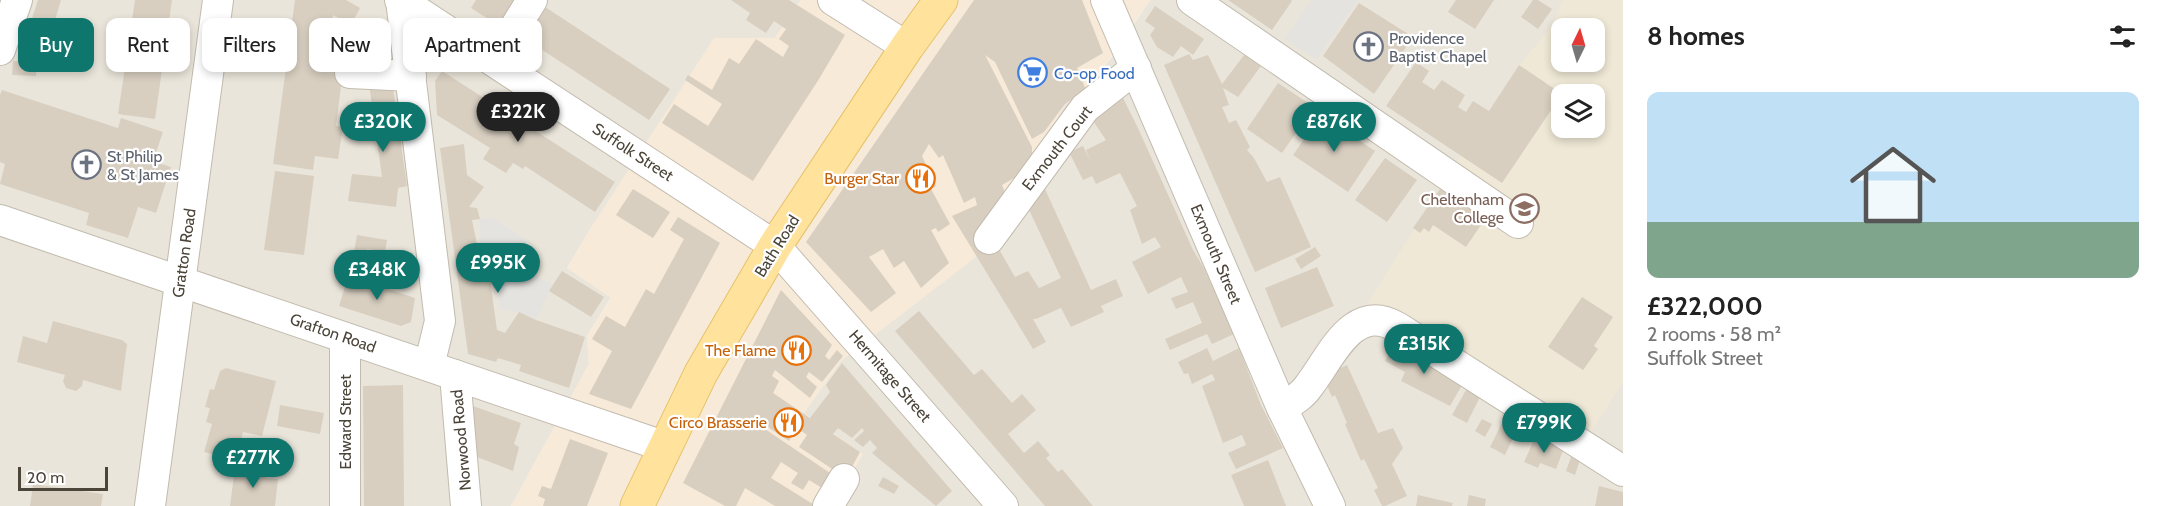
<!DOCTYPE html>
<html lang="en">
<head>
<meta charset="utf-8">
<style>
  :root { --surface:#fff; --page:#f2f2f2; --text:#222; --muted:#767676; --line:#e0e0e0; --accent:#0f766e }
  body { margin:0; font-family:Cabin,sans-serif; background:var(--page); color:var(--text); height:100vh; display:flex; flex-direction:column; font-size:22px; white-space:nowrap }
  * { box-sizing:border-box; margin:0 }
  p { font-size:20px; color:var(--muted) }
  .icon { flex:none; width:33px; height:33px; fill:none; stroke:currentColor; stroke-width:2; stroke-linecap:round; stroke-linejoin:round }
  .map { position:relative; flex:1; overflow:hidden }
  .details { display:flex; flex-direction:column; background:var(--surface); width:540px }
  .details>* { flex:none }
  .guide { position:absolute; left:18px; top:18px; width:570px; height:54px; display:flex; gap:12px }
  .needle { width:39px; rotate:5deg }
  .controls { position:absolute; left:1551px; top:18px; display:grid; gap:12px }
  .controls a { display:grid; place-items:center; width:54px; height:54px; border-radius:12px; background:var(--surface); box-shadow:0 3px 9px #0003; font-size:30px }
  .scale { position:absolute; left:18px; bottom:15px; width:90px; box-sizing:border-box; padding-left:6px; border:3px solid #4b4439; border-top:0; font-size:16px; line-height:21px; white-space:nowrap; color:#4b4439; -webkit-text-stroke:4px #fff; paint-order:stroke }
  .price { position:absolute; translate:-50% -51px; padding:0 14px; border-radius:21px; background:var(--accent); color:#fff; font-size:20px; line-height:39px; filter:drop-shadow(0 2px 3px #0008) }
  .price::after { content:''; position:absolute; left:50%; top:36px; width:18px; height:14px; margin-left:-9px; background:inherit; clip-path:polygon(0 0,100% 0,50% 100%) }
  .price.selected { background:#222; color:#fff }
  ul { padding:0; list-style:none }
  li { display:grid; align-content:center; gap:12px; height:318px; padding:0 24px }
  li+li { border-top:2px solid var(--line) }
  li span { display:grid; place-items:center; height:186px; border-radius:12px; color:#555 }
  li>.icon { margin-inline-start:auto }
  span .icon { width:108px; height:108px; fill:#fffc; stroke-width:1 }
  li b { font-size:26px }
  h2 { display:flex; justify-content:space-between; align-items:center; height:72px; padding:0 24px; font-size:26px }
  .tag { padding:0 21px; border-radius:12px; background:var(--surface); box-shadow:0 3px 9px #0003; font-size:21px; line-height:54px }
  .tag.selected { background:var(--accent); color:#fff }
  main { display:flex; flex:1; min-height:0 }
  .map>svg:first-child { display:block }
</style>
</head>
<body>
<main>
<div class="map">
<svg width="1623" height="506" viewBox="0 0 1623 506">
  <rect width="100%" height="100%" fill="#f6f3ec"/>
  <g fill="#eae5da" fill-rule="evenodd">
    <path d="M0,0H801L775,38L592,226L567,268L611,297L587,336L589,364L511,506H0Z"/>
    <path d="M1150,0H1623V506H834L804,413L841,361L878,331L1013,199L1065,104L1081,96L1115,53ZM1562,28H1594V62H1562ZM1562,94H1594V128H1562Z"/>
  </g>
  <path fill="#f7ead8" d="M801,0H1150L1086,93L1065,104L1013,199L1006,234L841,361L804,413L863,454L834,506H511L589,364L587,336L611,298L567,268L592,226L714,38H775Z"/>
  <path fill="#efe8d6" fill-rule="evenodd" d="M1563,0H1623V382L1589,434L1368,302L1519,65L1551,28ZM1562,28H1594V62H1562ZM1562,94H1594V128H1562Z"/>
  <g fill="#e5e3e0">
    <path d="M1312,0H1358L1316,59L1285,39Z"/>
    <path d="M493,218L529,241L524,248L529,252L519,269L553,284L536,320L519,312L500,309L492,259H480V219Z"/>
  </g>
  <g fill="#d8cfc1">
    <path d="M38,0H61L42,64L19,58Z"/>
    <path d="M135,0H172L155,119L118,114Z"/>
    <path d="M295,0H346L360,8L351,25L333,15L332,26L355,29L352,56L345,55L338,110L336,126L343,127L338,159L315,156L313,170L273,164Z"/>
    <path d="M476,0H516L507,31L471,8Z"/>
    <path d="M731,0H789L845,35L819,79L753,181L662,123L674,104L708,126L722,104L685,80L688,75L712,90L729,58L739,64L756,39L783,57L789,46L779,39L786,29L774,21L766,33L746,20L750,13Z"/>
    <path d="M974,0H1082L1103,53L1077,68L1086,90L1065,104L1044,132L1032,139L995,62L985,55L1032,147V163L1021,174L1002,185L1008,200L981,230L995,254L1000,251L1015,277L1028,271L1039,288L1061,278L1024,199L1045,189L1091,290L1116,279L1123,296L1101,306L1104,312L1071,327L1061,308L1036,319H1033L1046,342L1033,349L952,216L977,205L975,197L964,203L943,155L939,158L929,144L922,156L936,186L931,189L950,224L938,232L936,228L931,230L949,263L921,288L904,261L894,268L883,249L869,257L896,293L871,312L806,242Z"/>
    <path d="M1228,0H1291L1292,1L1272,30Z"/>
    <path d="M1456,0H1494L1475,29L1448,12Z"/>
    <path d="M1533,0H1538L1552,9L1538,29L1521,17Z"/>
    <path d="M539,3L670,89L649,120L518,34Z"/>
    <path d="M1359,3L1413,37L1374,94L1323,56Z"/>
    <path d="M1155,6L1204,39L1193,55L1181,46L1173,57L1157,47L1150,35L1155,28L1145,21Z"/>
    <path d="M1189,54L1193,60L1208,55L1222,84L1245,54L1261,66L1238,97L1223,88L1229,105L1222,107L1229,123L1236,120L1250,147L1247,150L1254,158L1267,182L1280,177L1311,247L1255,272L1164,65Z"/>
    <path d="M13,61L37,62L36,76L12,75Z"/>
    <path d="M1416,62L1429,71L1422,82L1434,90L1442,80L1465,95L1458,107L1466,112L1473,101L1489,111L1519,65L1562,94L1502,183L1386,106Z"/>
    <path d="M442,71L615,182L595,212L525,166L523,169L513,163L506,173L483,159L490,148L437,115L435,81Z"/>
    <path d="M392,81L407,186L398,188L396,207L348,201L352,174L382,177L369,84Z"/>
    <path d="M1278,83L1314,107L1282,153L1247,129Z"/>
    <path d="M1118,88L1137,126L1193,250L1204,268L1234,334L1212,344L1207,334L1170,350L1165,339L1202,323L1193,302L1176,309L1171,298L1188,292L1181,277L1148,294L1132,262L1161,247L1155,237L1142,244L1130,210L1137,206L1120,173L1096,184L1092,176L1083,180L1069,152L1083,146L1090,160L1086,150L1106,140L1089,115Z"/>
    <path d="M2,90L118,128L121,118L163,132L153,161L171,167L156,213L138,207L128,238L86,225L89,213L0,184L5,164L0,162V95Z"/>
    <path d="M1321,115L1375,151L1348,192L1293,155Z"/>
    <path d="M464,144L467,175L484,187L469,207L477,208L480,219L472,220L480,259L487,258L497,330L505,333L519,312L536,320L585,337L569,388L519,371L521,365L498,358L496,362L468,354L440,148Z"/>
    <path d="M1385,158L1417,180L1387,222L1355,200Z"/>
    <path d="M275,171L314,176L304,255L264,250Z"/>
    <path d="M633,189L670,212L653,238L616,215Z"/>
    <path d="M1440,189L1485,219L1466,247L1433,225L1429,232L1424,228L1420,233L1413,228Z"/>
    <path d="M678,217L720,243L631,409L589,394L612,351L592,339L606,316L625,327L646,289L654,294L684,239L670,230Z"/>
    <path d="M357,235L387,240L385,252L367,249L366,259L353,257Z"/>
    <path d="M1315,247L1321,256L1301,269L1295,259Z"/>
    <path d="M529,254L541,261L537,267L525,261Z"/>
    <path d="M1317,267L1334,306L1281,328L1265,288Z"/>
    <path d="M350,271L366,276L364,281L415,298L411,322L401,326L339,306Z"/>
    <path d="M562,271L604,297L591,317L549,291Z"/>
    <path d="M781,290L832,345L825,356L829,360L837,350L843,356L822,382L809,372L806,377L817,387L810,398L775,370L772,376L779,381L773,393L810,418L830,392L826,385L842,363L952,491L936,506L872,453L877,448L870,440L863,447L854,440L864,431L862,428L852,438L838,428L833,434L860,452L846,478L799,447L807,435L800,430L797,434L794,432L789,441L766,426L765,429L830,473L822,488L809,480L803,490L791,483L798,473L781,462L771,478L816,506H775L745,488L736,506H725L683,483Z"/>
    <path d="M1582,297L1613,317L1594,346L1598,349L1583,370L1548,347Z"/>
    <path d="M919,311L974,375L982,369L1012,403L1022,394L1036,410L1008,434L1024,453L1038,441L1050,455L1046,458L1058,472L1062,469L1093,506H1045L895,331Z"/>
    <path d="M53,321L122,340L127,344L121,391L83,380L82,386L76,391L66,388L63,381L65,375L17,362L23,336L47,343Z"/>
    <path d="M1394,344L1441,367L1438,372L1462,385L1450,406L1401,381L1405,372L1385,361Z"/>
    <path d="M1207,348L1213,361L1239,348L1261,405L1283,448L1236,469L1228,453L1246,445L1242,435L1223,443L1202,386L1215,380L1212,374L1192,384L1188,373L1184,374L1178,362Z"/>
    <path d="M1347,365L1378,433L1393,428L1403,448L1392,464L1407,496L1385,506H1382L1374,490L1378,488L1364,459L1361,461L1345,424L1347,423L1335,395L1332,397L1323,376Z"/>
    <path d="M226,368L276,381L262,436L243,432L236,460L204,452L212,424L206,422L210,408L205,407L210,389L214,390L220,371Z"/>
    <path d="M403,385L404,506H364L363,386Z"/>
    <path d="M1466,390L1480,397L1467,423L1452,415Z"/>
    <path d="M280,405L324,413L320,434L277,426Z"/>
    <path d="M470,405L521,423L514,444L519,447L513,471L477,457Z"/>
    <path d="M1482,419L1492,424L1485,437L1475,431Z"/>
    <path d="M1503,421L1518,428L1505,455L1490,447Z"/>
    <path d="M1535,438L1564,448L1556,469L1540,463L1538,468L1524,462Z"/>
    <path d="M570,439L608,453L587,506H543L545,499L538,496L542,486L551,489Z"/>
    <path d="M1571,457L1580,460L1575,475L1566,471Z"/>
    <path d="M1268,460L1286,506H1244L1231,475Z"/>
    <path d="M235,467L267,471L266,478L278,479L275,506H230Z"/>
    <path d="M883,477L899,486L894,494L878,486Z"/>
    <path d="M33,484L103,494L101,506H30Z"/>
    <path d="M1599,486L1623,492V506H1595Z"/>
    <path d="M1418,495L1453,503L1452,506H1416Z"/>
    <path d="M1469,495L1486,499L1485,506H1467Z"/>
  </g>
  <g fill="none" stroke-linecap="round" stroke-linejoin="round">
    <defs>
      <g id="minor">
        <path d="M400,0L775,246L1003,506"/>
        <path d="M401,0L440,321L429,366"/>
        <path d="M833,0L907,47"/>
        <path d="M1106,0L1282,408L1330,506"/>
        <path d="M1192,0L1518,223"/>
        <path d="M0,50L17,0"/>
        <path d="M494,61L532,0"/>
        <path d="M350,73L411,76"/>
        <path d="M0,220L666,447"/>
        <path d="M989,239L1085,108L1136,68"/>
        <path d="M455,375L466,506"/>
        <path d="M1282,408C1291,402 1302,396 1308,387C1331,358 1352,301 1397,327L1623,471"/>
        <path d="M150,506L218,0"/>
        <path d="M345,506V338"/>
        <path d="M828,506L844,479"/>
      </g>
      <path id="major" d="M637,506L701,373L775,246L907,47L941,0"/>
    </defs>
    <use href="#minor" stroke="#c2bbae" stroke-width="32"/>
    <use href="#major" stroke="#e6c16a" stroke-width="35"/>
    <use href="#minor" stroke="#fff" stroke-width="30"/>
    <use href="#major" stroke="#ffe39c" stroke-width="33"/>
  </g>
  <defs>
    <symbol id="church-ring" viewBox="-11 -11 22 22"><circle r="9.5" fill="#fff" stroke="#6b7280" stroke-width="1.5"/><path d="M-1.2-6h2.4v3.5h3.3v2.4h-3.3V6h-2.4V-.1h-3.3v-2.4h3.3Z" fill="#6b7280"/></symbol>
    <symbol id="supermarket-ring" viewBox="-11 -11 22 22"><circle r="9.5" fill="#fff" stroke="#3f7fe0" stroke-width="1.5"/><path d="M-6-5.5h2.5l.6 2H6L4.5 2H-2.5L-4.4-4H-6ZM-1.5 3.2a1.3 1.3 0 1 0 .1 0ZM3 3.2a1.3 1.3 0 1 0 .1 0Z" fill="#3f7fe0"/></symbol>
    <symbol id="restaurant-ring" viewBox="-11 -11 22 22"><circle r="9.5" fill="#fff" stroke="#e8710a" stroke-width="1.5"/><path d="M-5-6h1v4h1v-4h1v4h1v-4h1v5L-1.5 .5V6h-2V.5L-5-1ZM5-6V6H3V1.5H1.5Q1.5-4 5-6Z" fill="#e8710a"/></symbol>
    <symbol id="school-ring" viewBox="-11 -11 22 22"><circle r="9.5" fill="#fff" stroke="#8d6e63" stroke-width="1.5"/><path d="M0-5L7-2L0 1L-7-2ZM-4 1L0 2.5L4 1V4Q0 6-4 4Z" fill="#8d6e63"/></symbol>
  </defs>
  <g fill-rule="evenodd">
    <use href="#church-ring" x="1352" y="30" width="33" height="33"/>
    <use href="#supermarket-ring" x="1016" y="56" width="33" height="33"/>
    <use href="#church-ring" x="70" y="148" width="33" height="33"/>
    <use href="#restaurant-ring" x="904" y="162" width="33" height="33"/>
    <use href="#school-ring" x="1508" y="192" width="33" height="33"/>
    <use href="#restaurant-ring" x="780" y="334" width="33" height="33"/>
    <use href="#restaurant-ring" x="772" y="406" width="33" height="33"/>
  </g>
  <g text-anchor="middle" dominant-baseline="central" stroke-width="4.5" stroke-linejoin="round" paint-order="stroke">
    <g font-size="16" fill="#5b616d" stroke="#fff" text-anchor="start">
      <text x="1389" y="38">Providence<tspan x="1389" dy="18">Baptist Chapel</tspan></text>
      <text x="107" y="156">St Philip<tspan x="107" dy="18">&amp; St James</tspan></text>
    </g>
    <g font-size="16" fill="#366cbe" stroke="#fff" text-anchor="start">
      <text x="1054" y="73">Co-op Food</text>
    </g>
    <g font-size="16" fill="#4b4439" stroke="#fff">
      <text transform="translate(1057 148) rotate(-52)">Exmouth Court</text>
      <text transform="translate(633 152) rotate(33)">Suffolk Street</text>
      <text transform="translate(777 246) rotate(-58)">Bath Road</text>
      <text transform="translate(184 253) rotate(-82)">Gratton Road</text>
      <text transform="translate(1216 254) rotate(67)">Exmouth Street</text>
      <text transform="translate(333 333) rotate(19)">Grafton Road</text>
      <text transform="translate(890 376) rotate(49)">Hermitage Street</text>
      <text transform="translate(345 422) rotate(-90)">Edward Street</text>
      <text transform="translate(461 440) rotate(-95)">Norwood Road</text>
    </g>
    <g font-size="16" fill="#c56008" stroke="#fff" text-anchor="end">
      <text x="899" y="178">Burger Star</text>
      <text x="776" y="350">The Flame</text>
      <text x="767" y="422">Circo Brasserie</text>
    </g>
    <g font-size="16" fill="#785e54" stroke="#fff" text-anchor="end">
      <text x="1504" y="199">Cheltenham<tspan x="1504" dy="18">College</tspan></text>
    </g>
  </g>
</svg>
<div class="controls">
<a><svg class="needle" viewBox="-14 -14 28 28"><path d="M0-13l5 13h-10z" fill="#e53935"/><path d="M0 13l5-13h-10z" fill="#767676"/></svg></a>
<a><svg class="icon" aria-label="layers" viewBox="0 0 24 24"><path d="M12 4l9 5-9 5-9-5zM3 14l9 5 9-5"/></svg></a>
</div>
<div class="scale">20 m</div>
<b class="price selected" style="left:518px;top:143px">£322K</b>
<b class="price" style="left:383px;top:153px">£320K</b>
<b class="price" style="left:1334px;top:153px">£876K</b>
<b class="price" style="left:498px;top:294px">£995K</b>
<b class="price" style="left:377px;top:301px">£348K</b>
<b class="price" style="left:1424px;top:375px">£315K</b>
<b class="price" style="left:1544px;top:454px">£799K</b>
<b class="price" style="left:253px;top:489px">£277K</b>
<div class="guide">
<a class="tag selected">Buy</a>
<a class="tag">Rent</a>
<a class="tag">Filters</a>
<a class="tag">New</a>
<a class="tag">Apartment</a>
</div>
</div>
<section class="details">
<h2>8 homes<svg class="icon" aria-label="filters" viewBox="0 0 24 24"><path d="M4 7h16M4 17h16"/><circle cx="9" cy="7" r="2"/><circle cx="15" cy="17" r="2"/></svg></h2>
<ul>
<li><span style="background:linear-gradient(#bfe0f5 70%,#7fa58c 0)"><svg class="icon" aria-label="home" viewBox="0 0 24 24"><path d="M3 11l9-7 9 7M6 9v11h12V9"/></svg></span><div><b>£322,000</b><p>2 rooms · 58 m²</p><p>Suffolk Street</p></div></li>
</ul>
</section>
</main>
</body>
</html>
